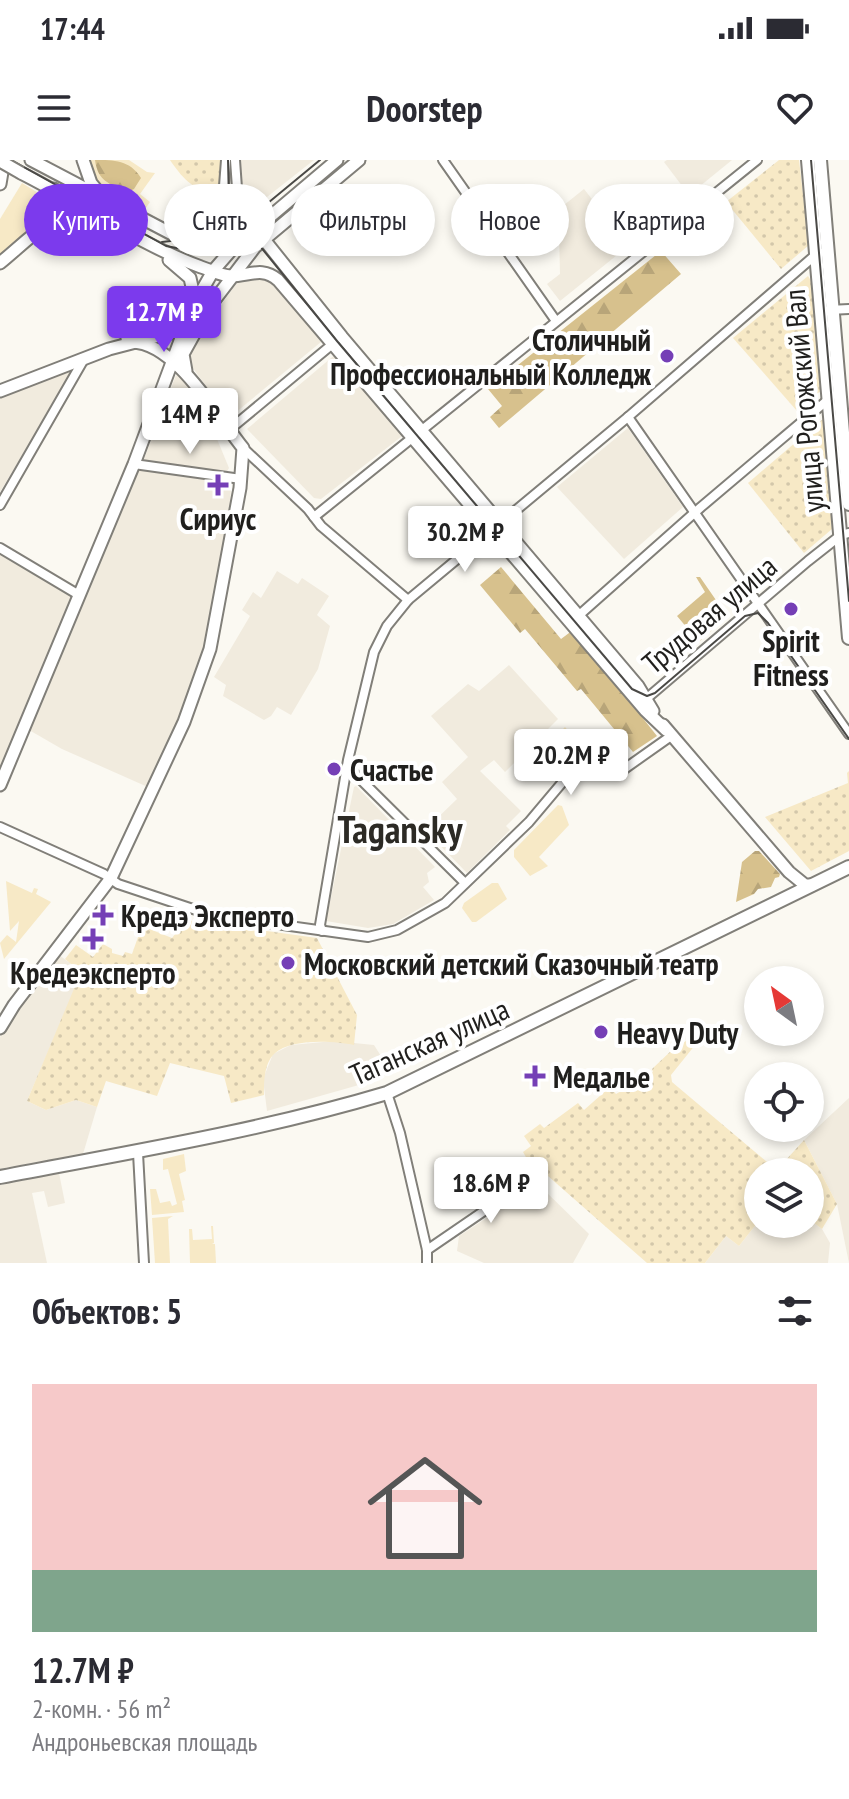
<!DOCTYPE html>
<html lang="ru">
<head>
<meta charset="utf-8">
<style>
  :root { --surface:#fff; --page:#f2f2f3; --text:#2b2b33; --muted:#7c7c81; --line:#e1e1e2; --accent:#7c3aed }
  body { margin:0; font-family:"PT Sans Narrow",sans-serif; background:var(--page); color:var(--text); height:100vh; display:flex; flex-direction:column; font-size:30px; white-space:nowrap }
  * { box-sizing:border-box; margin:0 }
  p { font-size:26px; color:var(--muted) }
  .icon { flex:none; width:44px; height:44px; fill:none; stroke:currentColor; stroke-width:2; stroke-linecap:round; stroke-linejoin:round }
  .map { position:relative; height:1103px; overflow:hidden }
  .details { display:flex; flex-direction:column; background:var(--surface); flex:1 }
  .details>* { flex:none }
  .guide { position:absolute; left:24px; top:24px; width:802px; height:72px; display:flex; gap:16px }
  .needle { width:52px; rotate:327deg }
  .controls { position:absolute; left:744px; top:806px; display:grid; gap:16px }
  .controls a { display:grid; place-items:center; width:80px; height:80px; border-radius:50%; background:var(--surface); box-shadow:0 4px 12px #0003; font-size:40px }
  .price { position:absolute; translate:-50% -68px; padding:0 18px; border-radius:8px; background:#fff; color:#222; font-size:26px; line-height:52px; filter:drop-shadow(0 2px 4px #0008) }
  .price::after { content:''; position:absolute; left:50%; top:48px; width:24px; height:18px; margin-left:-12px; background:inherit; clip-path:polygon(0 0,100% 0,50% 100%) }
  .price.on { background:var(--accent); color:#fff }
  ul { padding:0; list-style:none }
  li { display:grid; align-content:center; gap:16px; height:424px; padding:0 32px }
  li+li { border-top:2px solid var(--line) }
  li span { display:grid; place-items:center; height:248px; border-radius:0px; color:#555 }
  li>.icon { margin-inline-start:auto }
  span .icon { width:144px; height:144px; fill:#fffc; stroke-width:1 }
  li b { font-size:34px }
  h2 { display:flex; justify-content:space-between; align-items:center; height:96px; padding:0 32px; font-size:34px }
  .tag { padding:0 28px; border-radius:36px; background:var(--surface); box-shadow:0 4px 12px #0003; font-size:28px; line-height:72px }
  .tag.on { background:var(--accent); color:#fff }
  .status { display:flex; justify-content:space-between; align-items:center; height:56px; padding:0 40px; background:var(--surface); direction:ltr }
  .status svg { height:22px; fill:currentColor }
  header { display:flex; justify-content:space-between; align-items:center; height:104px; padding:0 32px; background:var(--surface); font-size:36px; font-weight:700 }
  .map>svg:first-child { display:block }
</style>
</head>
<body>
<div class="status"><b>17:44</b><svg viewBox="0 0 49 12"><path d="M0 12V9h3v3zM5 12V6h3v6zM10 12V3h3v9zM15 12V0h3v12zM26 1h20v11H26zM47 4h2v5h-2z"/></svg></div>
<header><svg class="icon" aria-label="menu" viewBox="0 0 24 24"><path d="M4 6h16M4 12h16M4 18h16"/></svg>Doorstep<svg class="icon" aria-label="heart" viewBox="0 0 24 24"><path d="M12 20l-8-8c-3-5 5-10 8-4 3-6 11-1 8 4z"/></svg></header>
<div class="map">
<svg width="849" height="1103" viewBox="0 0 849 1103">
  <defs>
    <pattern id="forest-firs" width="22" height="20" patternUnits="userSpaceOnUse" patternTransform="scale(2)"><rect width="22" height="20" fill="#d7c18d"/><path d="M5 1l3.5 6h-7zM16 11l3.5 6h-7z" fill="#b8a579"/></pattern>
    <pattern id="park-dots" width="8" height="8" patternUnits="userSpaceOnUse" patternTransform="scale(2)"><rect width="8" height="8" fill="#f7e9c6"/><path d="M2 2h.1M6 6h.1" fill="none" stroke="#d3c7aa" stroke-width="1.8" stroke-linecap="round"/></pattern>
  </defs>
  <rect width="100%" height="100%" fill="#fbf9f2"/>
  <g fill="#f1ebde">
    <path d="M239,0H314L253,48L244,41Z"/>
    <path d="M667,0H732L689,35L664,2Z"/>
    <path d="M584,29L598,47L599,63L622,91L560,141L547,124L560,114L559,72L548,58Z"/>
    <path d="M270,116L322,175L321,182L229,258L187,200L188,192L236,124L244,118Z"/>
    <path d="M337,193L406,273L321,339L314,338L247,269Z"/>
    <path d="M70,212V221L66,222L0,332V237Z"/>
    <path d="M176,215L182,218L205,250L229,308L226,313L146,301L144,299Z"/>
    <path d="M628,268L683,347L624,399L557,327Z"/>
    <path d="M141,310L228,323L231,327L228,370L207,489L150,628L62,589L29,570L137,311Z"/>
    <path d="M0,394L71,435L72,438L0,610Z"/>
    <path d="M277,411L298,424L302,418L329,436L317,455L330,466L318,509L291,555L277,547L271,556L264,560L223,536L226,525L214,517L250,456L242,450L253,432L261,438Z"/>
    <path d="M509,505L558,559L505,612L494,600L480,611L521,651L506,666L510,670L467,713L425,670L457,639L442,622L468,597L431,556L468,524L479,531Z"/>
    <path d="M356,626L435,707L427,713L429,722L423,727L434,740L393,764L368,768L326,761L354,627Z"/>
    <path d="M59,795L82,812L27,941L46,950L76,940L97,947L83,994L0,1009V877L17,847Z"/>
    <path d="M334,881L374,885L391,912L373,921L267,951L263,919L273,894L291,885Z"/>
    <path d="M849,938V1103L837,1044L804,980Z"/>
    <path d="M59,1013L65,1043L48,1047L44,1031L32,1033L47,1103H0V1025Z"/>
    <path d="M538,1024L589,1074L573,1103H484L457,1091L459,1076Z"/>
    <path d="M810,1060L822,1069L830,1083L828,1103H705L726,1076L739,1086L758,1062V1064H810Z"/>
  </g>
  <g fill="#f7e9c6">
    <path d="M90,0H129L147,12L155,13L140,34L150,42L143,52C113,35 99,36 90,0Z"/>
    <path d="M22,23L48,39L50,49L0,95V59Z"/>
    <path d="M565,567L582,588L578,597L544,595L545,588Z"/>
    <path d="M558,645L562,646L569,665L539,697L548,706L530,716L514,697V690Z"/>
    <path d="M6,721L32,733L34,728L38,729L36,734L51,742L4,799L0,783L7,775L16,782L19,761L10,771Z"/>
    <path d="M492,723H498L507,739L476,762H472L462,748L464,743Z"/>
    <path d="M184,994L186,1011L179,1014L185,1040L182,1041L184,1052L152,1055L150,1029H156L160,1043L170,1041L172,1046L177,1044L168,1009L163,1010V999Z"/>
    <path d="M173,1056L168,1059L170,1103H155L152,1058Z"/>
    <path d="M211,1066H213L214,1083L212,1084H215L216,1103H190L189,1069H192L193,1080L212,1079Z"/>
  </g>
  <g fill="url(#forest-firs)">
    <path d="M95,0C114,0 130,0 141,18L134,29L125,33C109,22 98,22 95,0Z"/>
    <path d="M661,91L681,114L499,268L490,257L502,246L488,229Z"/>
    <path d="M501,407L561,479L573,470L657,576L633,592L581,529L577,531L525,469L520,473L480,425Z"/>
    <path d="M696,417H700L727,456L699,482L677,456L705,432Z"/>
    <path d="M755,691H759L780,714L779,717L775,718L771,727L758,729L754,734L736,742L742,702Z"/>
  </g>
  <g fill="url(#park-dots)">
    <path d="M170,0H223V18L219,28C196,38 179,13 170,0Z"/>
    <path d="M779,0H799L809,85L781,109L726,42Z"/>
    <path d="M808,116L813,124L824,228L797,251L733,178Z"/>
    <path d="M823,259L832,369L804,393L748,323Z"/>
    <path d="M849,611V691L811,711L765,657L848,623L847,613Z"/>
    <path d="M186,760L317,778L357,855L354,885C334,881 291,878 274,894C264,904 264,922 264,935L231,943L224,916L170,903L157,936L106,921L97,947L76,940L46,950L27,941L81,812L65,799L76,785L93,797L103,784L112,789V793L123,796L125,792L132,794L142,766L172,778Z"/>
    <path d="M712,864L671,915L672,922L773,1007L785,1001L804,980L837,1044L822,1069L810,1060V1012H758V1062L739,1086L726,1076L705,1103H647L540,1009L531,1015L523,1002L527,999L523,992L531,986L524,976L540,964L544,968L578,943L584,950L610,927L616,934L653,912L652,909L672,890Z"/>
  </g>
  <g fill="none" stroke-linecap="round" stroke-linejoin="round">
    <defs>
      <g id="street">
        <path d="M235,0L238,42L254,67"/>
        <path d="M443,0L556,161"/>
        <path d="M174,73L195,57L224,26L226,0"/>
        <path d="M829,150L849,149"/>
        <path d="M628,257L849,574"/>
        <path d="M229,270L335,182"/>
        <path d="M243,288L308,349L321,366L408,440"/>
        <path d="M134,304L241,319"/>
        <path d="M0,345L84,199"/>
        <path d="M314,357L757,0"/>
        <path d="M0,388L79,435"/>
        <path d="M577,457L701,347L830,238"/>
        <path d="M646,539L808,401L841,375L849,373"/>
        <path d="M347,606L465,723"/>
        <path d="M0,667L104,714L118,724L211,755L368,777L397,770L445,743L529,662L577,605L584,600H602L613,610L620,612L671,576"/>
        <path d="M322,771L320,765L348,600L374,492L387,466L408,440L628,257L819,92"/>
        <path d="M387,933L400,973L427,1090V1103"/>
        <path d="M138,993L144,1103"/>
        <path d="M427,1090L538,1014"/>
      </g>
      <g id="secondary">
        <path d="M31,0L170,73L195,76L254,67"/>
        <path d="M83,0L91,23L101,35"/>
        <path d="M21,13C81,43 138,84 201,107C210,110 222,116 231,116C249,116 262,106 278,120L645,550L666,570"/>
        <path d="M0,24L4,0"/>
        <path d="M51,61L57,40L54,29"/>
        <path d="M254,67L342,177L638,526L653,551"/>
        <path d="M169,100L190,118L195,140"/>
        <path d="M0,103C27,81 51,54 86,47"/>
        <path d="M127,178C147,167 171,170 187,153"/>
        <path d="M186,211L183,194L203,158"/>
        <path d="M0,231L109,189L182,170L210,146L255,87L359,0"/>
        <path d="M663,565L789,712L805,725H812"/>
        <path d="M0,625L134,304L193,146L213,111L233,88L337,0"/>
        <path d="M0,868L14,845L111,718L184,562L210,489L240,328L243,288C217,256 174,179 129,182"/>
      </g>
      <g id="primary">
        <path d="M808,0L849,478"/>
        <path d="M820,0L849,344"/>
        <path d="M0,1017C130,992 260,971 387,933L849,707"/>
      </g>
    </defs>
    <use href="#street" stroke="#817f79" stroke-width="12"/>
    <use href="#secondary" stroke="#817f79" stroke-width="15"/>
    <use href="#primary" stroke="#817f79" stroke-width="16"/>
    <use href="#street" stroke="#fff" stroke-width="8"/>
    <use href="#secondary" stroke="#fff" stroke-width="11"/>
    <use href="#primary" stroke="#fff" stroke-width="12"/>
    <g stroke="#4a4946" stroke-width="2">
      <path d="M11,0L166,86L198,92L208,90L222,81L320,0"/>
      <path d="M228,0L229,42L238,59L337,181L632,529L647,536L655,533L745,456L758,453L768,463L849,579"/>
      <path d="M811,0L849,441"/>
      <path d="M202,54C214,46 225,41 236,53"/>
      <path d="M162,82L179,80L214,48"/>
    </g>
    <defs>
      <path id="secondary-bridge" d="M0,1L21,13"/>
    </defs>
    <use href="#secondary-bridge" stroke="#817f79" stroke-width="15" stroke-linecap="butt"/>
    <use href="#secondary-bridge" stroke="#fff" stroke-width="11"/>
  </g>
  <g fill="#753fb6" stroke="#fff" stroke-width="3">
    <circle cx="667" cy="196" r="8"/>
    <path d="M214 313h8v8h8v8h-8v8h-8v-8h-8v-8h8z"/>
    <circle cx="791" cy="449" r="8"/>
    <circle cx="334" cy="609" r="8"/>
    <path d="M99 743h8v8h8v8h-8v8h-8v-8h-8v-8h8z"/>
    <path d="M89 767h8v8h8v8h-8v8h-8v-8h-8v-8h8z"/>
    <circle cx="288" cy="803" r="8"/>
    <circle cx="601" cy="872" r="8"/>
    <path d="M531 904h8v8h8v8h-8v8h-8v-8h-8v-8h8z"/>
  </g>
  <g text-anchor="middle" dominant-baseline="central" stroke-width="8" stroke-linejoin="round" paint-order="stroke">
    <g font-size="30" font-weight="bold" fill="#201f1d" stroke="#fff" text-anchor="start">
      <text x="651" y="179" text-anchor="end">Столичный<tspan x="651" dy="34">Профессиональный Колледж</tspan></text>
      <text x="218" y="358" text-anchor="middle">Сириус</text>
      <text x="791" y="480" text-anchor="middle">Spirit<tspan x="791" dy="34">Fitness</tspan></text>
      <text x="350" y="609">Счастье</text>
      <text x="121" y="755">Кредэ Эксперто</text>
      <text x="304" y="803">Московский детский Сказочный театр</text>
      <text x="93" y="812" text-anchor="middle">Кредеэксперто</text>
      <text x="617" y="872">Heavy Duty</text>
      <text x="553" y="916">Медалье</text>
    </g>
    <g font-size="30" fill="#201f1d" stroke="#fff">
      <text transform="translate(803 241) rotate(-95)">улица Рогожский Вал</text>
      <text transform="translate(709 454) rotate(-40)">Трудовая улица</text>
      <text transform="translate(429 881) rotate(-24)">Таганская улица</text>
    </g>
    <g font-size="38" font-weight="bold" fill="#2c2a25" stroke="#fff">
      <text x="400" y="668">Tagansky</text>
    </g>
  </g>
</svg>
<div class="controls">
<a><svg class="needle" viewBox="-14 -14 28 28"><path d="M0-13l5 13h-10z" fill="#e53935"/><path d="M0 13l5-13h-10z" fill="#7c7c81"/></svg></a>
<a><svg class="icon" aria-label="locate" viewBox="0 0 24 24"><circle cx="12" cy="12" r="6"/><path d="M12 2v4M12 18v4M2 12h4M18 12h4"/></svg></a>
<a><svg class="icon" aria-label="layers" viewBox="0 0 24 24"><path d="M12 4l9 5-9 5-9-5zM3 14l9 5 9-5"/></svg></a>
</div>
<b class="price on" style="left:164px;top:194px">12.7M ₽</b>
<b class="price" style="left:190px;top:296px">14M ₽</b>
<b class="price" style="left:465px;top:414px">30.2M ₽</b>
<b class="price" style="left:571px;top:637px">20.2M ₽</b>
<b class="price" style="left:491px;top:1065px">18.6M ₽</b>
<div class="guide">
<a class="tag on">Купить</a>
<a class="tag">Снять</a>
<a class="tag">Фильтры</a>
<a class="tag">Новое</a>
<a class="tag">Квартира</a>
</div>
</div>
<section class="details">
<h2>Объектов: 5<svg class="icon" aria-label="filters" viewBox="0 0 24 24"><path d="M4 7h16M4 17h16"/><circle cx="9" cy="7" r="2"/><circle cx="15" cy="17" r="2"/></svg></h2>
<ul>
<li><span style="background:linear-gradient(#f6c9c9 75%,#7fa58c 0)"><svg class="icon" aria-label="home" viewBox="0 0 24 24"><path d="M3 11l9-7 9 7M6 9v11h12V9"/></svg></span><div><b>12.7M ₽</b><p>2-комн. · 56 m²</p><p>Андроньевская площадь</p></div></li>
</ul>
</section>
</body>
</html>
